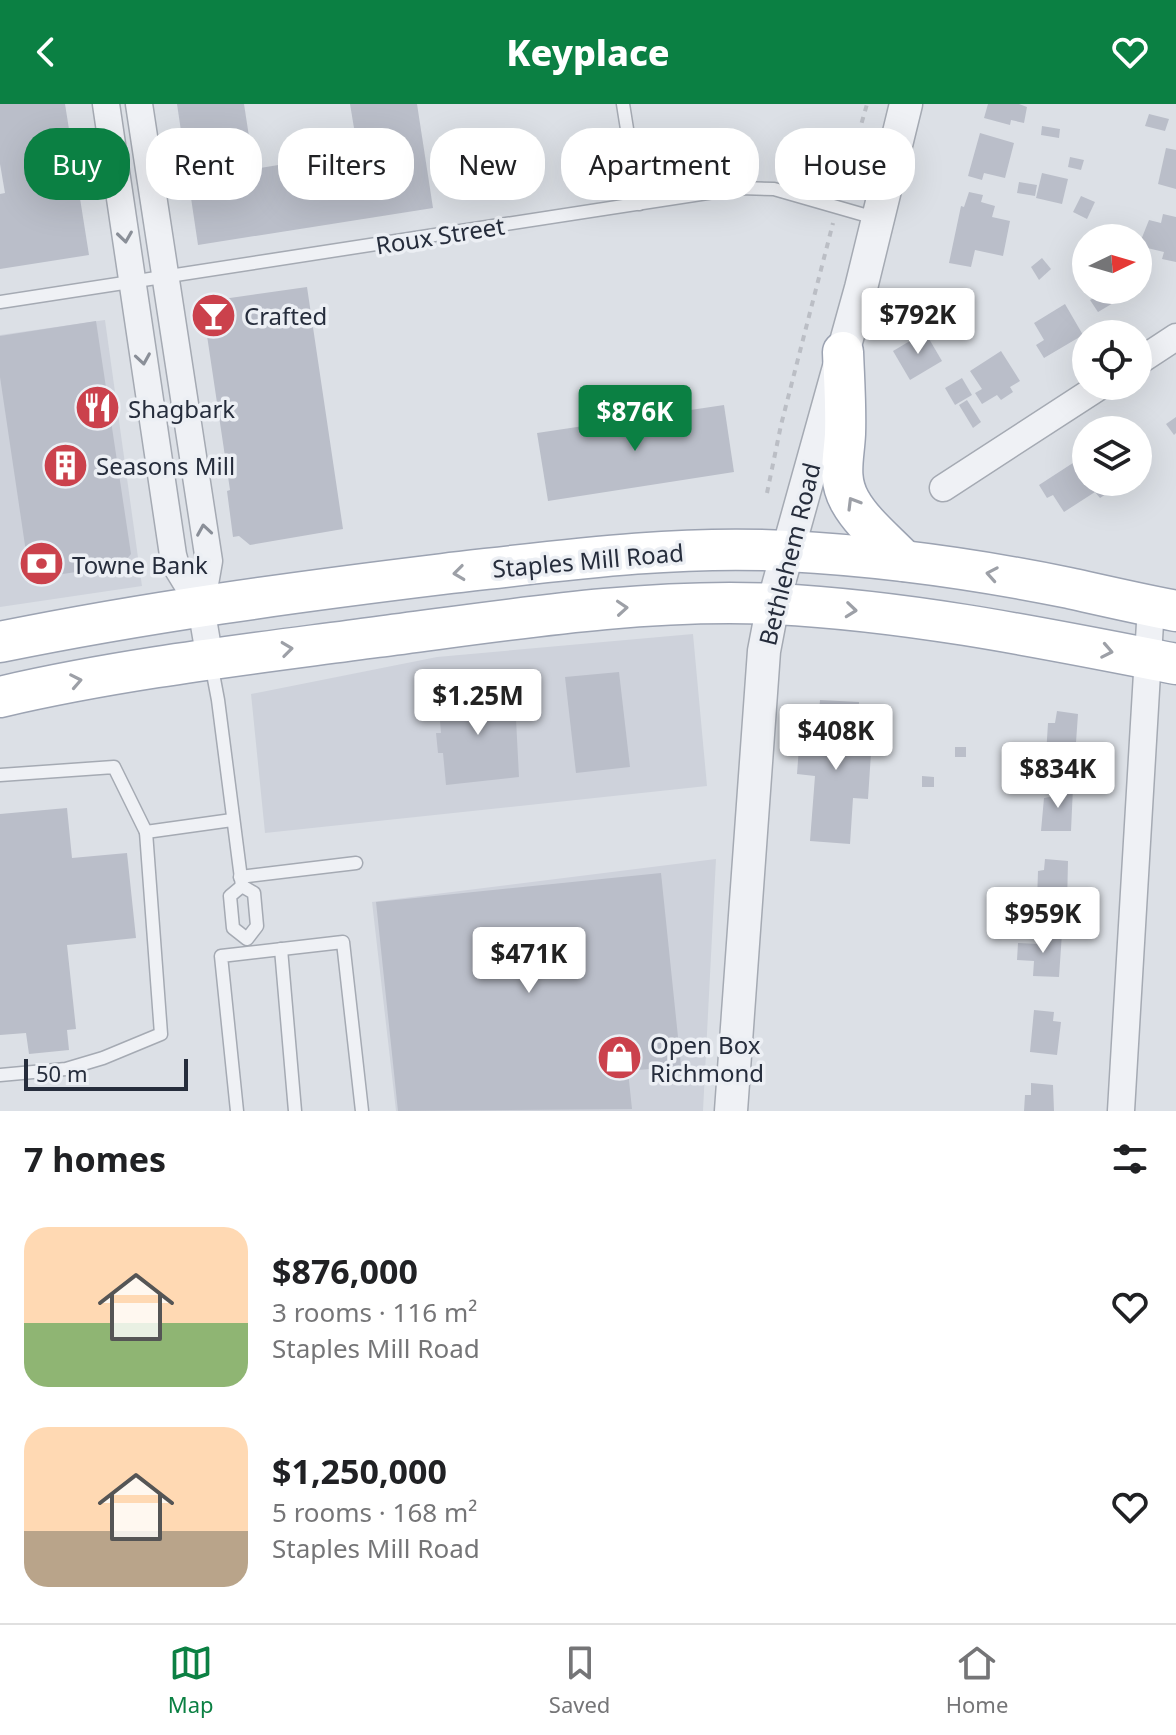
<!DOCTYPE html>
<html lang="en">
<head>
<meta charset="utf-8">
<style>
  :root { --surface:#fff; --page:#f6f6f6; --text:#202124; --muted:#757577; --line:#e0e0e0; --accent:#0b8043 }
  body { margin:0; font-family:"Noto Sans",sans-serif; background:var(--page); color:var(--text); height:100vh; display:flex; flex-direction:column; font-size:30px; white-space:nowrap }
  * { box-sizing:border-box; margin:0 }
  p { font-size:26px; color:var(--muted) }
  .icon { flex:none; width:44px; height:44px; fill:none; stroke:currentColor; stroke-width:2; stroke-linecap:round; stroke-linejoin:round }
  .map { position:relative; height:1007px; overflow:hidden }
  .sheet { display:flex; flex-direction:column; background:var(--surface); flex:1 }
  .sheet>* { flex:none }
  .guide { position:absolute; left:24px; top:24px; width:1128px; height:72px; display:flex; gap:16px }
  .needle { width:52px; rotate:85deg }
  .buttons { position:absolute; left:1072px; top:120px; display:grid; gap:16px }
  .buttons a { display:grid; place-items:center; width:80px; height:80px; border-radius:50%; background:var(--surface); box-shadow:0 8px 32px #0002; font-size:40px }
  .scale { position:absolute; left:24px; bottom:20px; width:164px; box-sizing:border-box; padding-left:8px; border:4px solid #262d3c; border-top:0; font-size:22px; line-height:28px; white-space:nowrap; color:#262d3c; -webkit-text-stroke:6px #eceff4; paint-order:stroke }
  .price { position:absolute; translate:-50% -68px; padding:0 18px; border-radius:8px; background:#fff; color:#222; font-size:26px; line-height:52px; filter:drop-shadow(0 2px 4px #0008) }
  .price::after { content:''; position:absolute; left:50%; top:48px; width:24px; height:18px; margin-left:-12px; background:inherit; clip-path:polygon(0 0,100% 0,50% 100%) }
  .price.on { background:var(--accent); color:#fff }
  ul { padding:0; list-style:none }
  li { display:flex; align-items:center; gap:24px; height:200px; padding:0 24px }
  li span { display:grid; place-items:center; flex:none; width:224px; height:160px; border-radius:24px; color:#555 }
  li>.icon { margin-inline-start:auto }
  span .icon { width:96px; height:96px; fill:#fffc; stroke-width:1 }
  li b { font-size:34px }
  h2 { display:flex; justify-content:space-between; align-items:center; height:96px; padding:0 24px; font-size:34px }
  .chip { padding:0 28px; border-radius:32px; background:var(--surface); box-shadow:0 8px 32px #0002; font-size:28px; line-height:72px }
  .chip.on { background:var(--accent); color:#fff }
  header { display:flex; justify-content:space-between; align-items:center; height:104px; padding:0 24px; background:var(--accent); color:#fff; font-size:36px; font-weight:800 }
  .tab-bar { display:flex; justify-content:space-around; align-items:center; height:112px; border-top:2px solid var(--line); background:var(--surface); font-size:22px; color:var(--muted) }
  .tab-bar a { display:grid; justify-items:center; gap:4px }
  .tab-bar .on { color:var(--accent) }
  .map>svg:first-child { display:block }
</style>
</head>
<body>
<header><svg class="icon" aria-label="back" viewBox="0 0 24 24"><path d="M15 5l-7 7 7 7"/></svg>Keyplace<svg class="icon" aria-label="heart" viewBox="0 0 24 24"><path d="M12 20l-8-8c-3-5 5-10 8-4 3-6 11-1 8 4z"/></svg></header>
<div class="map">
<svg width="1176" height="1007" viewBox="0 0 1176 1007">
  <rect width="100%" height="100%" fill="#dce0e6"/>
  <g fill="#ced2db">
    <path d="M105,216L142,482L0,503V231Z"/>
    <path d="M693,530L707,682L265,729L251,590L437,553Z"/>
    <path d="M716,755L703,1007H396L372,798Z"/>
  </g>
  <g fill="#babec9">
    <path d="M0,0H65L89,151L0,165V90L5,89L0,60Z"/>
    <path d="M177,0H244L254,65L358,48L350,0H417L433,104L198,141Z"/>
    <path d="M988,0H1019L1027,3L1024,19L1011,16L1010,21L984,14Z"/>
    <path d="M1149,10L1169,15L1165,27L1145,22Z"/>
    <path d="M1042,22L1060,25L1059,34L1041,31Z"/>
    <path d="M980,29L1014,39L1005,74L984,69L982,76L968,72Z"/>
    <path d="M1166,44L1176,46V85L1158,80Z"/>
    <path d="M1070,53L1084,56L1081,66L1068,63Z"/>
    <path d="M1042,69L1068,75L1062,100L1036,94Z"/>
    <path d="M1019,78L1037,81L1035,92L1017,89Z"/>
    <path d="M969,88L983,91L981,98L995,102L992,113L1010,117L1003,152L975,146L971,163L949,159L961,102L964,103Z"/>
    <path d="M1081,92L1095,98L1087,115L1073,108Z"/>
    <path d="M1163,110L1176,113V158L1162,155L1164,148L1143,143L1144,137L1141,136L1149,116L1161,119Z"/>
    <path d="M1042,154L1051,165L1039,176L1031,163Z"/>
    <path d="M307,183L343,425L250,441L239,432L233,433L227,387L230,386L202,198Z"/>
    <path d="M1092,186H1135L1098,208L1090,196L1096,193Z"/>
    <path d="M1065,200L1083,231L1044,254L1036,241L1044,236L1034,219Z"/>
    <path d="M938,212L961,217L958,233L935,228Z"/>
    <path d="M96,217L131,450L122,461L30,475L0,273V232Z"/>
    <path d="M925,228L942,257L910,276L893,247Z"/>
    <path d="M1001,247L1020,277L1010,283L1013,288L1001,296L997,291L982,300L975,289L982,285L970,267Z"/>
    <path d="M962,274L972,291L955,301L945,284Z"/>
    <path d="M967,296L981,318L973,324L959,301Z"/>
    <path d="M724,301L734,368L548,397L537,329Z"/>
    <path d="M1176,313V329L1174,331L1166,320Z"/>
    <path d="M1076,357L1086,373V378H1124L1100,394L1095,388L1064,408L1053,391L1047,394L1039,381Z"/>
    <path d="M619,568L630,663L576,669L565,573Z"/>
    <path d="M510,585L513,615H516L519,673L446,681L443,649H438L436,629H441L438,592Z"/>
    <path d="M820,596L859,598L856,648L871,649L868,695L853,694L850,740L810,737L815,672L797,670L799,643L816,644Z"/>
    <path d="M1057,607L1078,610L1075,653L1046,651L1048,619H1055Z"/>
    <rect x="955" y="643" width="11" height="10"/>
    <path d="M922,672L934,673V683H922Z"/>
    <path d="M1052,682L1073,683L1071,727H1041L1044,694L1050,693Z"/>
    <path d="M67,704L72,754L127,749L136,834L67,841L76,925L67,926L69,946L29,950L26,929L0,931V710Z"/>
    <path d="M1045,755L1068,757L1067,801L1037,798L1038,767L1044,766Z"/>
    <path d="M661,769L681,962L628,967L632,1005L398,1007L376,798Z"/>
    <path d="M1041,828L1062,829L1059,873L1033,872L1034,857L1017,856L1018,839L1040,840Z"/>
    <path d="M1034,906L1054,908L1053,917L1061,918L1057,951L1030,948Z"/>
    <path d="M1031,979L1053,981L1054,1007H1024L1025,991H1031Z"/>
  </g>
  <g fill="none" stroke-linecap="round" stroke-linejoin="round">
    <defs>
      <g id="service">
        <path d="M623,0L639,100"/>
        <path d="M0,198L740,84L774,85L875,114"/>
        <path d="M211,559L218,596L242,782"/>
        <path d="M0,671L114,663L146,728L232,716"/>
        <path d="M240,773L356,759"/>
        <path d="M242,782L254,789L257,822L247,835L233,824L230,792Z"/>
        <path d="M281,845L295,1007"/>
        <path d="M0,971L66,965L103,954L161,930L146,728"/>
        <path d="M237,1007L221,852L343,838L362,1007"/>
      </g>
      <g id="minor">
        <path d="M106,0L173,451L176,462L201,503"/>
        <path d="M139,0L209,457L201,503L210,556"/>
        <path d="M1138,258L1176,233"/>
        <path d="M943,384L1100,282"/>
        <path d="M1121,1007L1151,502"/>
      </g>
      <path id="tertiary" d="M731,1007L764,547L773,500L861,184L906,0"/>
      <g id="primary">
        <path d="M843,248C844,275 846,303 845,330C844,353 837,374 850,397C862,419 887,439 904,457"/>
        <path d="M0,538C147,508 295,488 443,470C558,457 671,441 787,447C882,452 976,465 1069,484C1105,492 1140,500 1176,507"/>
        <path d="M0,593C124,564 251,550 377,533C509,516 641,494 775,500C911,507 1043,534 1176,560"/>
      </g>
    </defs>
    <use href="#service" stroke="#a5aab3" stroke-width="15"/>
    <use href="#minor" stroke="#a5aab3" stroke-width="29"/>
    <use href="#tertiary" stroke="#a5aab3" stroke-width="35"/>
    <use href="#primary" stroke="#9ca3b2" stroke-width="43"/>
    <g stroke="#bbbec5" stroke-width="4" stroke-dasharray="6 6" stroke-linecap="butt">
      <path d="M842,88L867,0"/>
      <path d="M767,389L781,321L833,119"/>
    </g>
    <use href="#service" stroke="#eff1f5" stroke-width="12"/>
    <use href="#minor" stroke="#eff1f5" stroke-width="26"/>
    <use href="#tertiary" stroke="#eff1f5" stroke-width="32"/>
    <use href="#primary" stroke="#fff" stroke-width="40"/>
  </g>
  <defs><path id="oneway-chevron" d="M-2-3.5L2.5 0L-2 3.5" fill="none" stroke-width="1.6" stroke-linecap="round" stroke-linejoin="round" transform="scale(2)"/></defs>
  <g stroke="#8a8f98">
    <use href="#oneway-chevron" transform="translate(125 133) rotate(82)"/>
    <use href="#oneway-chevron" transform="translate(143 255) rotate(81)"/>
    <use href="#oneway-chevron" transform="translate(204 426) rotate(-99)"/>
  </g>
  <g stroke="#9da0a7">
    <use href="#oneway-chevron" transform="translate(853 399) rotate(-121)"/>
    <use href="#oneway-chevron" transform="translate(459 469) rotate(173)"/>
    <use href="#oneway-chevron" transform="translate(992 470) rotate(-170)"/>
    <use href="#oneway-chevron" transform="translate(622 504) rotate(-4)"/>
    <use href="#oneway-chevron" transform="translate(851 506) rotate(6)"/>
    <use href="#oneway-chevron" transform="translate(287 545) rotate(-7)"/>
    <use href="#oneway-chevron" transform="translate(1107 547) rotate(11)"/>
    <use href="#oneway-chevron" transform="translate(76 577) rotate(-11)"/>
  </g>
  <defs>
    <symbol id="bar-disc" viewBox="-11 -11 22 22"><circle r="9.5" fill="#cb414c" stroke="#eceff4"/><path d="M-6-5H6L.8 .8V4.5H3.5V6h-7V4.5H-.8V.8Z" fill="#fff"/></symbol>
    <symbol id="restaurant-disc" viewBox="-11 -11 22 22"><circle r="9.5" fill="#cb414c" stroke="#eceff4"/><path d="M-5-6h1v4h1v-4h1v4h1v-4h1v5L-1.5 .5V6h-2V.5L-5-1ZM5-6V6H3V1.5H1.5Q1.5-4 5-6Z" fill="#fff"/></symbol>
    <symbol id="building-disc" viewBox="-11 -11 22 22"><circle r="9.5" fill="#cb414c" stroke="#eceff4"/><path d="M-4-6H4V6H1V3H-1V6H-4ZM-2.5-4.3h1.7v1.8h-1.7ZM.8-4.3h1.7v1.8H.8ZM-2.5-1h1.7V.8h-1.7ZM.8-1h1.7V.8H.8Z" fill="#fff"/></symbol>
    <symbol id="bank-disc" viewBox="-11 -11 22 22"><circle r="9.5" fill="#cb414c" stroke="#eceff4"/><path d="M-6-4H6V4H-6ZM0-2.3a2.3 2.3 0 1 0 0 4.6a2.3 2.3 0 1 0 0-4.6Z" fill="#fff"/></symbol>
    <symbol id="shop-disc" viewBox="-11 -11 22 22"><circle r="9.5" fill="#cb414c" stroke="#eceff4"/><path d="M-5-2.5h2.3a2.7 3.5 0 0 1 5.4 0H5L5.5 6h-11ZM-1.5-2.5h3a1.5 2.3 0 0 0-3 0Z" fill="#fff"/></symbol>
  </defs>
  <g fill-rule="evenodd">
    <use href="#bar-disc" x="188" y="186" width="51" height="51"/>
    <use href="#restaurant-disc" x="72" y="278" width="51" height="51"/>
    <use href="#building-disc" x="40" y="336" width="51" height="51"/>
    <use href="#bank-disc" x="16" y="434" width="51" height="51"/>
    <use href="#shop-disc" x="594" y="928" width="51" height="51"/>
  </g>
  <g text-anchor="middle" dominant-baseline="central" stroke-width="7" stroke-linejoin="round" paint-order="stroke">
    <g font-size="24" fill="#262d3c" stroke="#eceff4">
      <text transform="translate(440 131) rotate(-9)">Roux Street</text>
      <text transform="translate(789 450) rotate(-76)">Bethlehem Road</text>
      <text transform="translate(588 456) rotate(-5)">Staples Mill Road</text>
    </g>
    <g font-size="24" fill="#262d3c" stroke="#eceff4" text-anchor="start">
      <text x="244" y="211">Crafted</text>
      <text x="128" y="304">Shagbark</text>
      <text x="96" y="361">Seasons Mill</text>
      <text x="72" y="460">Towne Bank</text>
      <text x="650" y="940">Open Box<tspan x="650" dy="28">Richmond</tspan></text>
    </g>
  </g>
</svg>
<div class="buttons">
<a><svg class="needle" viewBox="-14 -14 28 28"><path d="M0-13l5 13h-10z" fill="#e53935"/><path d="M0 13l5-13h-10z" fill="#757577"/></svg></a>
<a><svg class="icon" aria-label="locate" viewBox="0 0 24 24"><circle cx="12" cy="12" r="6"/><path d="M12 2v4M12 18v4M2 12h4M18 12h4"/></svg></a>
<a><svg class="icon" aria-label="layers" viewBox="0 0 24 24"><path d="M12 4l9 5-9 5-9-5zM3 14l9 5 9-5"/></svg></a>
</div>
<div class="scale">50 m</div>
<b class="price" style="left:918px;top:252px">$792K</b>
<b class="price on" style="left:635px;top:349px">$876K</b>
<b class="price" style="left:478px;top:633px">$1.25M</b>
<b class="price" style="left:836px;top:668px">$408K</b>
<b class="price" style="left:1058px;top:706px">$834K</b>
<b class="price" style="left:1043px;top:851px">$959K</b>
<b class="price" style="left:529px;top:891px">$471K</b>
<div class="guide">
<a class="chip on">Buy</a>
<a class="chip">Rent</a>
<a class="chip">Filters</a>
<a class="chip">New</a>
<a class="chip">Apartment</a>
<a class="chip">House</a>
</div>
</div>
<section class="sheet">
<h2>7 homes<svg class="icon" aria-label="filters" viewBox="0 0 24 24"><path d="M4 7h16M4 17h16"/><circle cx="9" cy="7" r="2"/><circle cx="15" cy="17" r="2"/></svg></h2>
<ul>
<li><span style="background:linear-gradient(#ffd9b3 60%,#8fb573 0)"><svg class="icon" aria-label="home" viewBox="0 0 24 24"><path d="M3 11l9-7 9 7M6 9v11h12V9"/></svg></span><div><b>$876,000</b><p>3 rooms · 116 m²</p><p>Staples Mill Road</p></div><svg class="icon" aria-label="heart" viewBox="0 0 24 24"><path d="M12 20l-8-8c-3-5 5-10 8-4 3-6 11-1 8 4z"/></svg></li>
<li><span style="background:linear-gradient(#ffd9b3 65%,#b9a48a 0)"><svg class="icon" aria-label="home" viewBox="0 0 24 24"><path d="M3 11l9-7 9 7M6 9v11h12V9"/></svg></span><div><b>$1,250,000</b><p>5 rooms · 168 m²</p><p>Staples Mill Road</p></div><svg class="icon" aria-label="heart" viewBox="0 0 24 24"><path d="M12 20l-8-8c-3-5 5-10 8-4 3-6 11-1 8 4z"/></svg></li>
</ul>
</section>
<nav class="tab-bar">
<a class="on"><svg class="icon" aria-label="map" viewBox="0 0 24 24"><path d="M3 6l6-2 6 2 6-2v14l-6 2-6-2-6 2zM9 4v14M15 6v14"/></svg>Map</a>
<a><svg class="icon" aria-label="saved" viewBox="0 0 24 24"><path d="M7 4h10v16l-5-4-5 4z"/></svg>Saved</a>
<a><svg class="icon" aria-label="home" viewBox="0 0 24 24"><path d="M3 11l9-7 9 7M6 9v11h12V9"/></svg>Home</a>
</nav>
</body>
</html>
